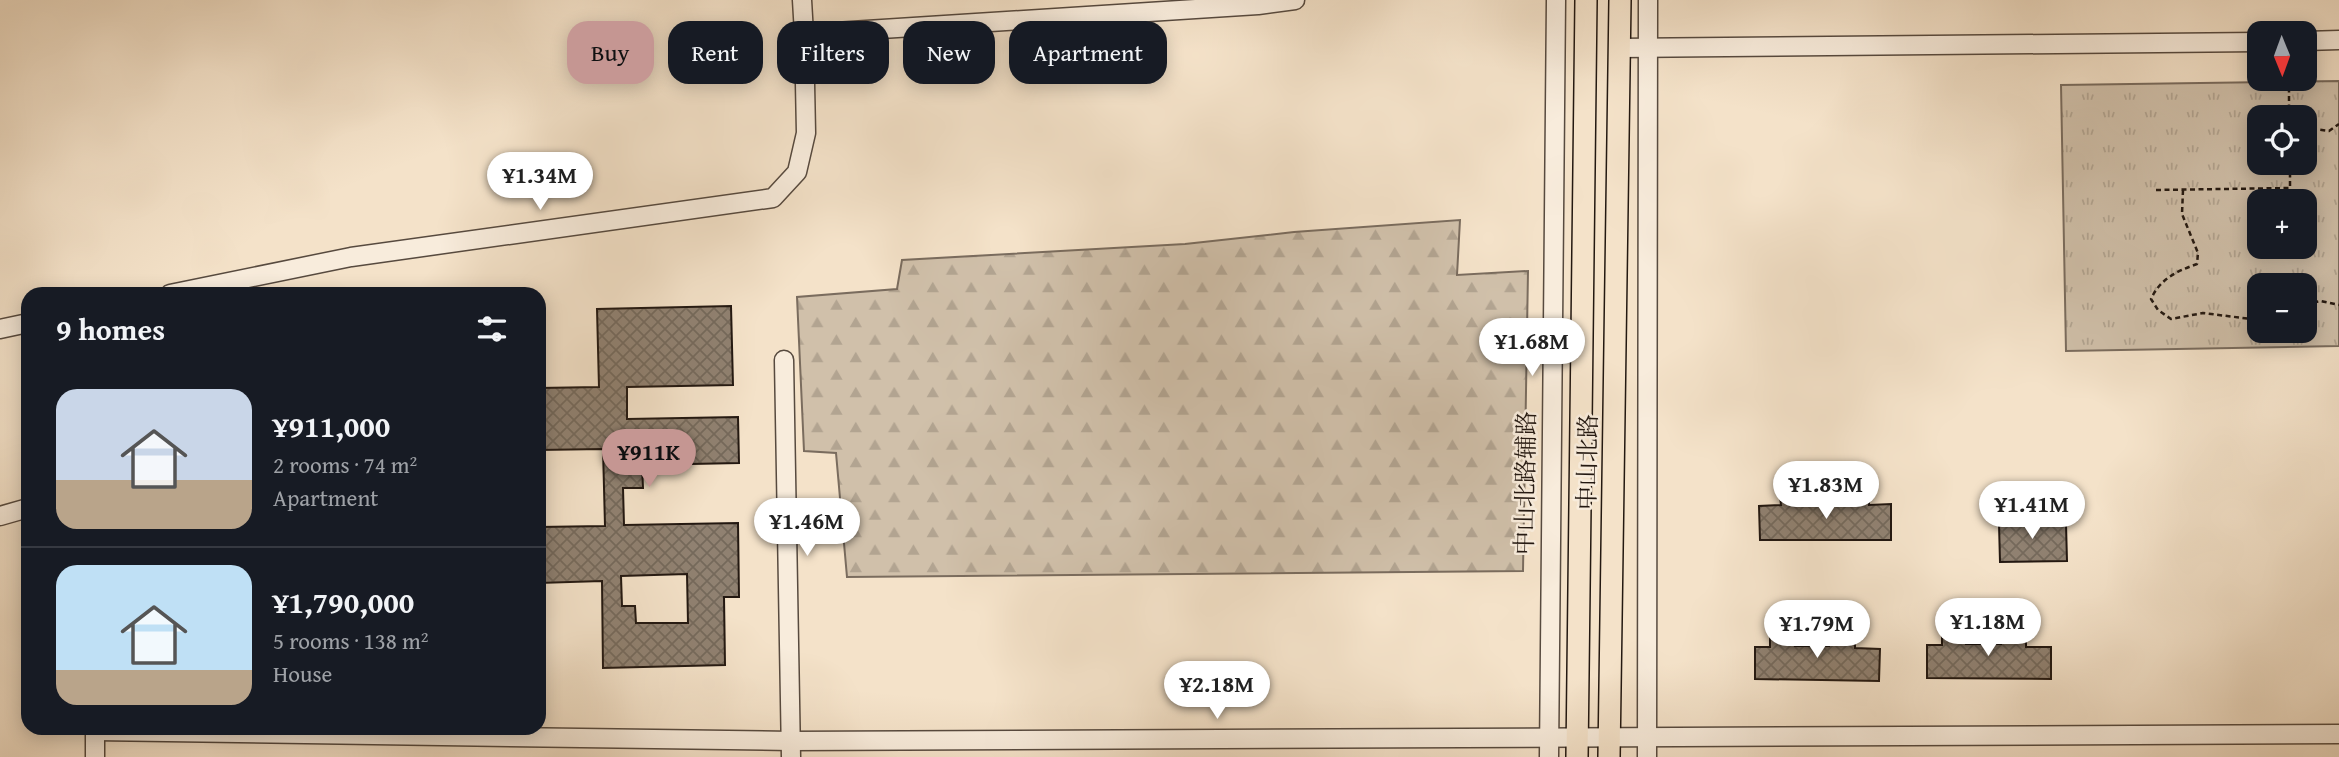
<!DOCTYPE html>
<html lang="en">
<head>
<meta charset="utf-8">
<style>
  :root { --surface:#171b24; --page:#20242c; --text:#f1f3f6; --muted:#9ea1a6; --line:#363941; --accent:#c59692 }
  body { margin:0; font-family:"Gentium Book Plus","Noto Serif SC",serif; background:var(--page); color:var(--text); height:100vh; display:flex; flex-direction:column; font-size:26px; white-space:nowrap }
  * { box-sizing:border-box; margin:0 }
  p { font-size:23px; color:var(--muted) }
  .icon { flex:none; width:38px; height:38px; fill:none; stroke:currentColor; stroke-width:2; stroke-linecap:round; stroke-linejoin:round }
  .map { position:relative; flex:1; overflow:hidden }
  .panel { position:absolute; left:21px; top:287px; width:525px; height:448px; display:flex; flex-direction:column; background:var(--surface); border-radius:21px; box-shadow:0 4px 18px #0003 }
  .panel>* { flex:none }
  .top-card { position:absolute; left:567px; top:21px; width:665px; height:63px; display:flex; gap:14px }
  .needle { width:46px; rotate:179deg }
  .controls { position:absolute; left:2247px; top:21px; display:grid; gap:14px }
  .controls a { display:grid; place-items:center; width:70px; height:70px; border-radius:14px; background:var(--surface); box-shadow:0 4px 18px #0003; font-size:35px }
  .price { position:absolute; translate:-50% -60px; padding:0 16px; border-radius:24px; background:#fff; color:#222; font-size:23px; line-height:46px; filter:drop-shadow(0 2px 4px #0008) }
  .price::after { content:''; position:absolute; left:50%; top:42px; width:21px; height:16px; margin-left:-10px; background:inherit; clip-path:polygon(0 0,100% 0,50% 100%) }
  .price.on { background:var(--accent); color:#111 }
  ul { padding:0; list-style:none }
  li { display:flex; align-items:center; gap:21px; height:175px; padding:0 35px }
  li+li { border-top:2px solid var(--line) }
  li span { display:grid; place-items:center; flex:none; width:196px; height:140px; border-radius:21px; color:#555 }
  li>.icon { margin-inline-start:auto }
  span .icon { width:84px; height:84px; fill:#fffc; stroke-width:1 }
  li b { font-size:30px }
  h2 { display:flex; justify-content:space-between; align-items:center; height:84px; padding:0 35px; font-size:30px }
  .tag { padding:0 24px; border-radius:21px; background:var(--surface); box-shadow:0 4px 18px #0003; font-size:24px; line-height:63px }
  .tag.on { background:var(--accent); color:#111 }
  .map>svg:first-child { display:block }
</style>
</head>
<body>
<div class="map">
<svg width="2339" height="757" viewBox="0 0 2339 757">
  <defs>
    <pattern id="grass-tufts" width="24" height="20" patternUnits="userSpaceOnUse" patternTransform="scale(1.75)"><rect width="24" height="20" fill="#d0c0aa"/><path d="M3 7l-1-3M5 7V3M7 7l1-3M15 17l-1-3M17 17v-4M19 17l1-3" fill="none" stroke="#b2a491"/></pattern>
    <pattern id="forest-firs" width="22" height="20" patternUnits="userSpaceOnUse" patternTransform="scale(1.75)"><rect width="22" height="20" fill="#d0c0aa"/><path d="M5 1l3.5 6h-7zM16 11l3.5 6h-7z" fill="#b2a491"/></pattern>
    <pattern id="building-cross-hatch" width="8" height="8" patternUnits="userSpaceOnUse" patternTransform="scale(1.75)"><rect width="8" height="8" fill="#908171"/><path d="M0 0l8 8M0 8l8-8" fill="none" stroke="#75695b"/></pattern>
  </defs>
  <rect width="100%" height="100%" fill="#f4e2c9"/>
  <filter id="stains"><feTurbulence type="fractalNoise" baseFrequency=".00286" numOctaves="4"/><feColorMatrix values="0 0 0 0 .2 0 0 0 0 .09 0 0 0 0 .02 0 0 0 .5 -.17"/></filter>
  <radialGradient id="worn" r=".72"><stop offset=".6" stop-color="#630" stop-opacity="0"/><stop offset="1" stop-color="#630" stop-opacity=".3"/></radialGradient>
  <path fill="url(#grass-tufts)" stroke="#7a6c5e" stroke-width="2" fill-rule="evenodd" d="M2339,81V346L2066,351L2061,85ZM2259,117H2305V163H2259ZM2259,201H2305V247H2259ZM2259,285H2305V331H2259Z"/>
  <path fill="url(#forest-firs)" stroke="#7a6c5e" stroke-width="2" d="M1460,220L1457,275L1528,271L1523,571L847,577L836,453L804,451L797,297L897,289L902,260L1185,244L1294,232Z"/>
  <g fill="url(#building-cross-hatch)" stroke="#231811" stroke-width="2" fill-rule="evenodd">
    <path d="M731,306L733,385L627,387V419L738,417L739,463L642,465L643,488H623L624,525L738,523L739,597H724L725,665L603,668L602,581L539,583V527L605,526L603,449L539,450V388L599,387L597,309ZM687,574L688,623H636L635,606H622L621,576Z"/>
    <path d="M1802,495V505H1848V495H1869V505L1891,504V540H1760L1759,506L1781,505L1780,496Z"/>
    <path d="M2017,514H2040V524H2066L2067,561L2000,562L1999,524H2017Z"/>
    <path d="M1942,631H1967L1966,644H2001V631H2026V647H2051V679L1927,678V645H1942Z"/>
    <path d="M1770,633H1795V646H1829V633H1855V648L1880,649L1879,681L1755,679V647H1770Z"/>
  </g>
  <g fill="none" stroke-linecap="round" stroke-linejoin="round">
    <defs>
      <g id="minor">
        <path d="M802,0L804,34L1258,5L1295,0"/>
        <path d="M2305,41L2339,40"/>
        <path d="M1619,48L2259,42"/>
        <path d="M170,294L351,257L773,198L797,172L806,133L804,34"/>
        <path d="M0,329L28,323"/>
        <path d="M784,360L791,757"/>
        <path d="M0,516L28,508"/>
        <path d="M95,728V757"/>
        <path d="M95,731L791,741L2339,734"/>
        <path d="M1549,757L1556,0"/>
        <path d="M1647,757L1648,0"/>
      </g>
      <g id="major">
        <path d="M1577,757L1586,0"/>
        <path d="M1609,757L1620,0"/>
      </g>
    </defs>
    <use href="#minor" stroke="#574a3f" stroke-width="21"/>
    <use href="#major" stroke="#231811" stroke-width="24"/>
    <g stroke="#231811" stroke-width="2.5" stroke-dasharray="5 3.5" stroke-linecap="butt">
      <path d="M2289,79V117"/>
      <path d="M2305,123L2315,129L2329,131L2339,124"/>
      <path d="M2156,190L2290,188V163"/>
      <path d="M2183,190L2182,214L2198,253L2197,264C2177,271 2160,279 2151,299L2158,310L2171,319L2203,313L2259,320"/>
      <path d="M2305,304L2321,301L2339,305"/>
    </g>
    <use href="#minor" stroke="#f8ecdc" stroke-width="18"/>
    <use href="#major" stroke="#f4e2c9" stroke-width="21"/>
  </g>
  <g text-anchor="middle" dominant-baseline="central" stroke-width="5" stroke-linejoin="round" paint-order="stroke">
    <g font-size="24" fill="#231811" stroke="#f8ecdc">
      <text transform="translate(1587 462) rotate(-89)">中山北路</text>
      <text transform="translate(1525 483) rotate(-89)">中山北路辅路</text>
    </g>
  </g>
  <rect width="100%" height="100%" filter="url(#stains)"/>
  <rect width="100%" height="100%" fill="url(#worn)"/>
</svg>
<div class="controls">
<a><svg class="needle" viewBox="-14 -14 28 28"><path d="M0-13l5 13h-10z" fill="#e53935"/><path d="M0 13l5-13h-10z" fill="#9ea1a6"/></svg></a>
<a><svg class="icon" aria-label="locate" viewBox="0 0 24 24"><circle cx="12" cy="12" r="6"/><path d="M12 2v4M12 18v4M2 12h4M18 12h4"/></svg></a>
<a>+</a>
<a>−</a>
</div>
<b class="price" style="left:540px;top:212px">¥1.34M</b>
<b class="price" style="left:1532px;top:378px">¥1.68M</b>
<b class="price on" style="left:649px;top:489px">¥911K</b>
<b class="price" style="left:1826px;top:521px">¥1.83M</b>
<b class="price" style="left:2032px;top:541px">¥1.41M</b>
<b class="price" style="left:807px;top:558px">¥1.46M</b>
<b class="price" style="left:1988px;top:658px">¥1.18M</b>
<b class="price" style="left:1817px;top:660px">¥1.79M</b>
<b class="price" style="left:1217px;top:721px">¥2.18M</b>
<div class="top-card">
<a class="tag on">Buy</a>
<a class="tag">Rent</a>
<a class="tag">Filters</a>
<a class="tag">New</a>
<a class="tag">Apartment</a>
</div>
<section class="panel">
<h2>9 homes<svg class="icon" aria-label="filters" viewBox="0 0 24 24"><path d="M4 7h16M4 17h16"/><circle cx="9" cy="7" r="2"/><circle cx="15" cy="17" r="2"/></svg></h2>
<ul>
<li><span style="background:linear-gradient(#c9d6e8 65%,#b9a48a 0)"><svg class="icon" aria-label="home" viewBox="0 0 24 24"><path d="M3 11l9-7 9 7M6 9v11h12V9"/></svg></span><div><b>¥911,000</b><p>2 rooms · 74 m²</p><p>Apartment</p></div></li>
<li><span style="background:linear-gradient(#bfe0f5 75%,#b9a48a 0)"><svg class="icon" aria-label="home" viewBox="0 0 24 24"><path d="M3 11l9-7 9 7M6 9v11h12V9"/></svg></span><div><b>¥1,790,000</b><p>5 rooms · 138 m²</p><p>House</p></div></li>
</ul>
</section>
</div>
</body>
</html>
